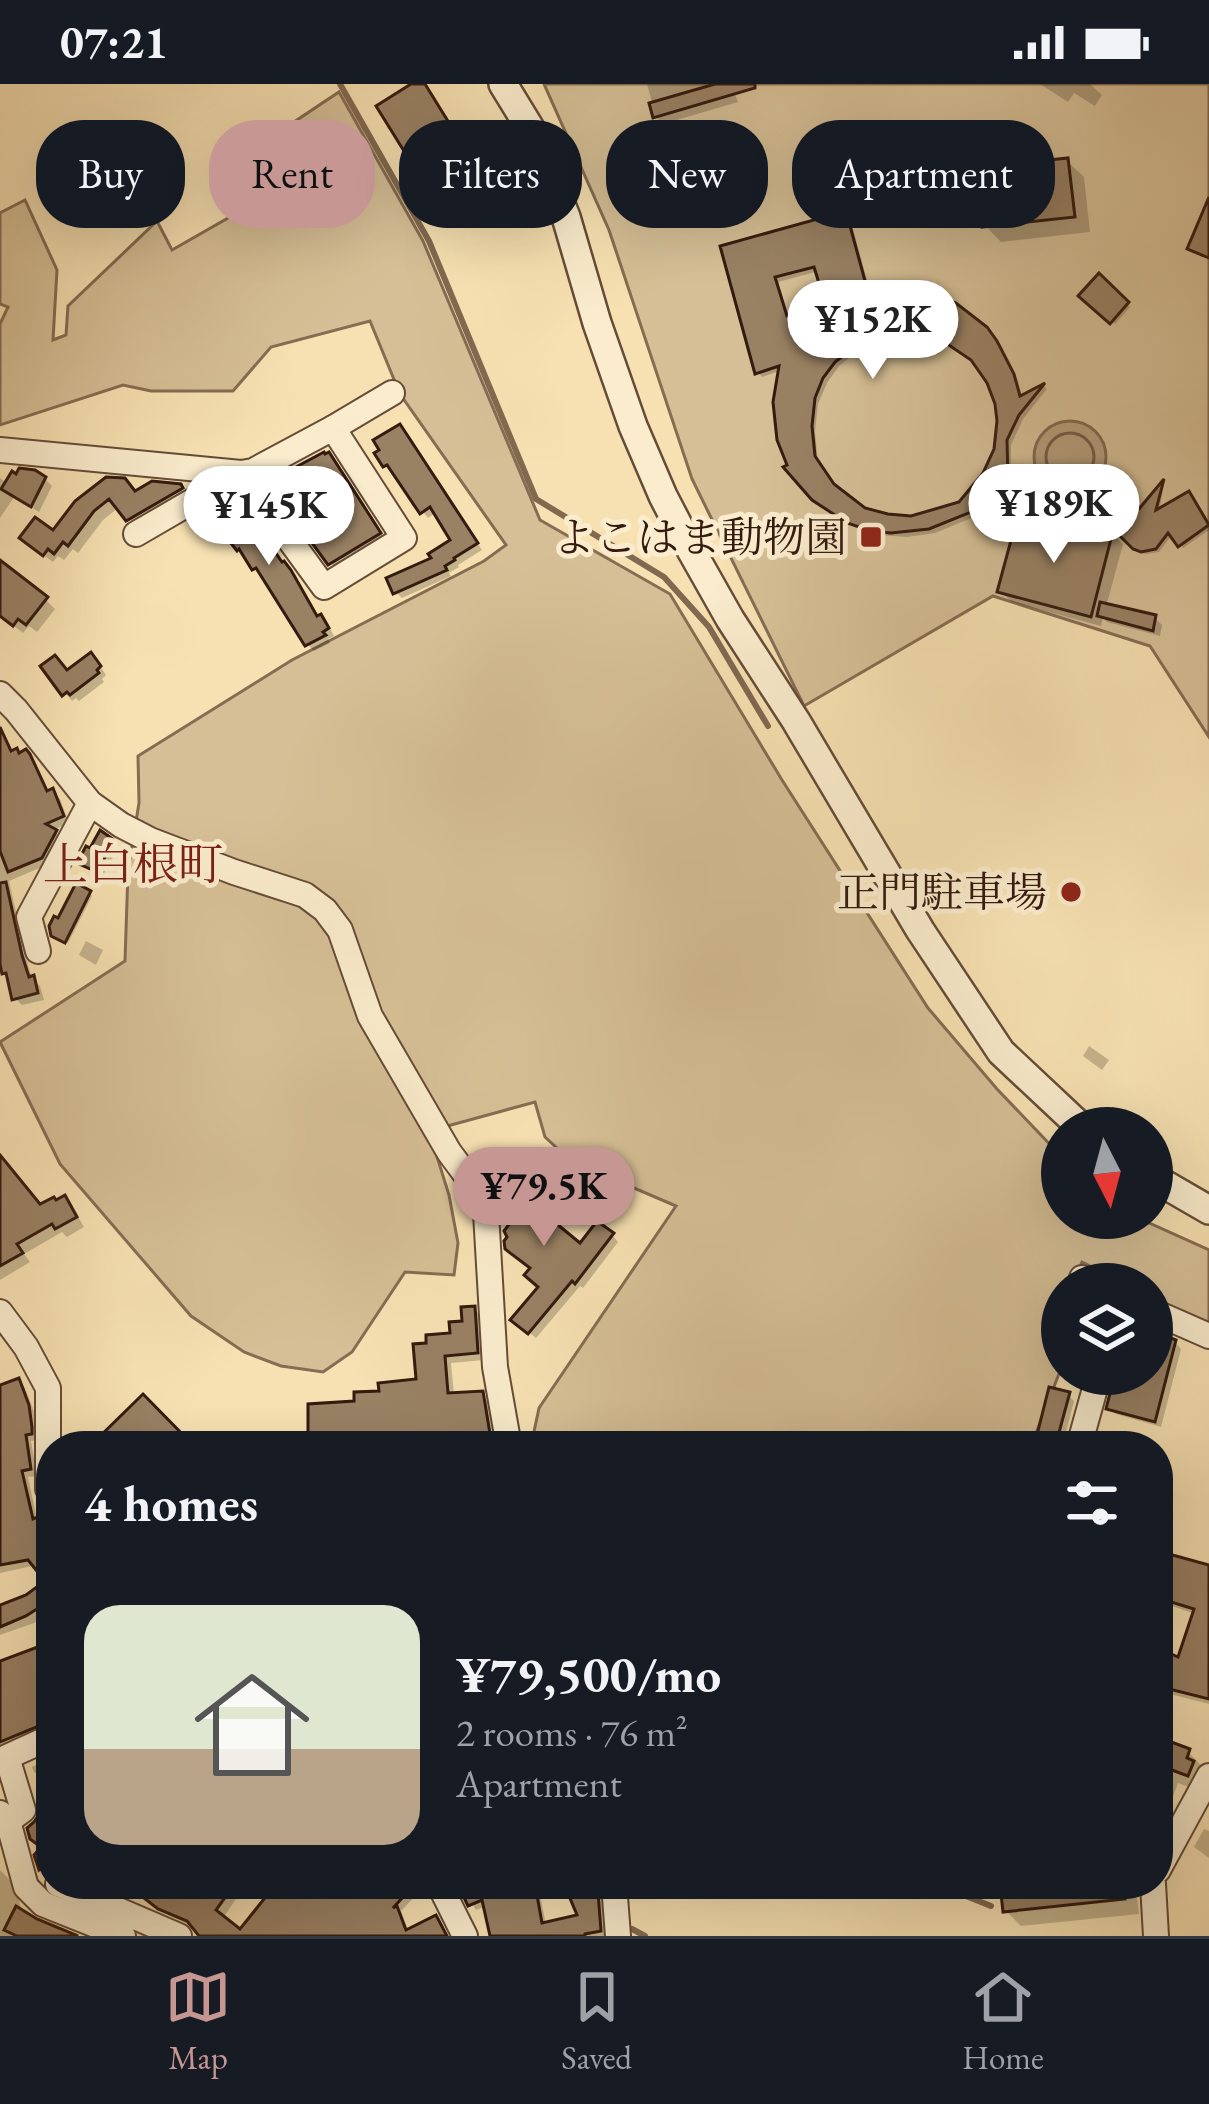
<!DOCTYPE html>
<html lang="en">
<head>
<meta charset="utf-8">
<style>
  :root { --surface:#171b24; --page:#20242c; --text:#f1f3f6; --muted:#9ea1a6; --line:#363941; --accent:#c59692 }
  body { margin:0; font-family:"EB Garamond","Noto Serif JP",serif; background:var(--page); color:var(--text); height:100vh; display:flex; flex-direction:column; font-size:45px; white-space:nowrap }
  * { box-sizing:border-box; margin:0 }
  p { font-size:39px; color:var(--muted) }
  .icon { flex:none; width:66px; height:66px; fill:none; stroke:currentColor; stroke-width:2; stroke-linecap:round; stroke-linejoin:round }
  .map { position:relative; flex:1; overflow:hidden }
  .panel { position:absolute; left:36px; top:1347px; width:1137px; height:468px; display:flex; flex-direction:column; background:var(--surface); border-radius:48px; box-shadow:0 12px 48px #0002 }
  .panel>* { flex:none }
  .hud { position:absolute; left:36px; top:36px; width:1137px; height:108px; display:flex; gap:24px }
  .needle { width:78px; rotate:174deg }
  .fabs { position:absolute; left:1041px; top:1023px; display:grid; gap:24px }
  .fabs a { display:grid; place-items:center; width:132px; height:132px; border-radius:50%; background:var(--surface); box-shadow:0 12px 48px #0002; font-size:60px }
  .price { position:absolute; translate:-50% -102px; padding:0 27px; border-radius:42px; background:#fff; color:#222; font-size:39px; line-height:78px; filter:drop-shadow(0 3px 6px #0008) }
  .price::after { content:''; position:absolute; left:50%; top:72px; width:36px; height:27px; margin-left:-18px; background:inherit; clip-path:polygon(0 0,100% 0,50% 100%) }
  .price.on { background:var(--accent); color:#111 }
  ul { padding:0; list-style:none }
  li { display:flex; align-items:center; gap:36px; height:300px; padding:0 48px }
  li+li { border-top:3px solid var(--line) }
  li span { display:grid; place-items:center; flex:none; width:336px; height:240px; border-radius:36px; color:#555 }
  li>.icon { margin-inline-start:auto }
  span .icon { width:144px; height:144px; fill:#fffc; stroke-width:1 }
  li b { font-size:51px }
  h2 { display:flex; justify-content:space-between; align-items:center; height:144px; padding:0 48px; font-size:51px }
  .chip { padding:0 42px; border-radius:48px; background:var(--surface); box-shadow:0 12px 48px #0002; font-size:42px; line-height:108px }
  .chip.on { background:var(--accent); color:#111 }
  .status { display:flex; justify-content:space-between; align-items:center; height:84px; padding:0 60px; background:var(--surface); direction:ltr }
  .status svg { height:33px; fill:currentColor }
  .tabs { display:flex; justify-content:space-around; align-items:center; height:168px; border-top:3px solid var(--line); background:var(--surface); font-size:33px; color:var(--muted) }
  .tabs a { display:grid; justify-items:center; gap:6px }
  .tabs .on { color:var(--accent) }
  .map>svg:first-child { display:block }
</style>
</head>
<body>
<div class="status"><b>07:21</b><svg viewBox="0 0 49 12"><path d="M0 12V9h3v3zM5 12V6h3v6zM10 12V3h3v9zM15 12V0h3v12zM26 1h20v11H26zM47 4h2v5h-2z"/></svg></div>
<div class="map">
<svg width="1209" height="1852" viewBox="0 0 1209 1852">
  <rect width="100%" height="100%" fill="#f7e1b2"/>
  <filter id="stains"><feTurbulence type="fractalNoise" baseFrequency=".00167" numOctaves="4"/><feColorMatrix values="0 0 0 0 .2 0 0 0 0 .09 0 0 0 0 .02 0 0 0 .5 -.17"/></filter>
  <radialGradient id="worn" r=".72"><stop offset=".6" stop-color="#630" stop-opacity="0"/><stop offset="1" stop-color="#630" stop-opacity=".3"/></radialGradient>
  <g fill="#d6bf96" stroke="#856c52" stroke-width="3">
    <path d="M544,0H1209V653L1150,562L993,512L804,622L692,395L609,146Z"/>
    <path d="M339,8L423,157L540,436L670,510L782,696L928,924L997,1005L1062,1073V1134H1138L1209,1166V1243L1152,1214V1200H1125L1082,1178L1073,1200H1062V1282L1031,1362H531L539,1324L676,1122L571,1077L545,1053L535,1018L429,1047L449,1111L458,1159L454,1191L405,1188L352,1268L323,1288L281,1282L244,1268L191,1232L60,1080L0,958L125,877L128,787L139,719L138,672L292,576L484,477L506,461L400,310L370,237L271,263L233,307H151L123,301L0,341V240L8,223L0,220V129L25,116L57,186L53,256L66,251L68,222L157,137L172,166L249,122L219,88Z"/>
  </g>
  <circle fill="#b59d7b" stroke="#816950" stroke-width="3" cx="1070" cy="373" r="36"/>
  <g fill="#0003" fill-rule="evenodd">
    <path d="M417,0H423L432,9L485,94L444,119L433,107Z"/>
    <path d="M647,0H713L714,4L727,0L734,7L738,18L663,40L656,33Z"/>
    <path d="M1040,0H1090L1102,11L1095,22L1074,9L1068,18Z"/>
    <path d="M1067,77L1084,93L1090,148L1001,158L970,126Z"/>
    <path d="M845,130L850,134L871,211L991,251L1018,297L1022,314L1044,302L1047,305L1023,335L1011,361V400L981,421L984,429L935,449L907,453L878,451L843,436L820,420L782,286L762,293L758,288L723,164ZM819,187L830,224L789,235L778,198ZM880,249L929,253L962,266L975,276L998,319L997,366L985,391L961,421L920,434H897L863,427L836,405L818,379L815,348L818,320L827,299L839,282L853,271L868,262L884,258Z"/>
    <path d="M1099,193L1130,223L1115,240L1083,212Z"/>
    <path d="M406,349L482,466L458,481L459,483L449,489L451,492L402,514L396,508L454,457L437,428L428,434L385,381Z"/>
    <path d="M336,379L386,457L338,486L331,479Z"/>
    <path d="M0,394L8,400L45,395L52,402L39,428L14,413L0,434Z"/>
    <path d="M1164,399L1159,428L1192,414L1209,440V446L1183,464L1173,450L1159,468L1146,470L1139,468L1117,446L1135,435Z"/>
    <path d="M179,403L190,414L137,444L119,423L103,436L78,469L73,465L64,476L58,472L53,478L32,463L53,450L77,419Z"/>
    <path d="M1112,450L1123,460L1106,523L1155,534L1162,541L1160,552L1107,538L1103,534L1101,542L1012,518L1000,507L1080,454Z"/>
    <path d="M247,473L283,481L291,487L318,535L321,534L328,540L334,552L328,555L330,559L314,567L307,560Z"/>
    <path d="M46,516L55,525L37,548L29,542L23,549L0,531Z"/>
    <path d="M98,579L106,591L102,595L104,598L79,617L76,614L72,617L44,582L68,589Z"/>
    <path d="M0,641L14,669L32,676L49,709L53,708L60,715L69,739L53,746L62,755L49,780L9,797L28,881L32,894L40,902L44,916L22,921L15,914L0,868Z"/>
    <path d="M112,758L118,764L103,791L80,778Z"/>
    <path d="M89,809L92,812L68,859L58,854L59,838Z"/>
    <path d="M86,857L103,866L96,881L79,871Z"/>
    <path d="M1089,962L1109,976L1102,986L1083,972Z"/>
    <path d="M0,1074L41,1123L64,1115L73,1124L84,1143L67,1153L62,1148L24,1170L30,1178L0,1196Z"/>
    <path d="M535,1110L542,1116L534,1125L580,1163L612,1151L618,1158L583,1204L580,1202L536,1254L521,1242L542,1203L517,1135L513,1131Z"/>
    <path d="M474,1225L481,1232L484,1276L451,1279L454,1312L481,1310L489,1318L497,1362H329L319,1361L311,1354L358,1320L419,1298L466,1239Z"/>
    <path d="M1152,1251L1175,1258L1181,1265L1161,1343L1116,1330L1110,1324L1118,1290H1152Z"/>
    <path d="M18,1297L25,1304L35,1330L37,1356L31,1357L37,1392L28,1393L37,1436L46,1433L51,1438V1527L34,1539L0,1551V1523L27,1514L49,1498L37,1481L0,1489V1304Z"/>
    <path d="M1068,1311L1074,1317L1063,1360L1046,1356L1040,1350Z"/>
    <path d="M1158,1470L1209,1484V1620L1158,1607V1567L1180,1577L1195,1530L1158,1517Z"/>
    <path d="M51,1561V1646L0,1664V1580Z"/>
    <path d="M1158,1666L1188,1668L1203,1683L1202,1708L1178,1699L1158,1754Z"/>
    <path d="M51,1673V1698L48,1699L34,1688L32,1683Z"/>
    <path d="M51,1711V1792H49L41,1785L38,1772L43,1764L46,1723L43,1721Z"/>
    <path d="M1204,1745L1209,1747V1774L1194,1763Z"/>
    <path d="M0,1786L14,1800L23,1831L71,1852H0Z"/>
    <path d="M95,1800H359L321,1852H239L266,1818L245,1802L223,1834L215,1852H201L194,1843L170,1832L133,1808L129,1814L102,1801L101,1803Z"/>
    <path d="M385,1800H412L420,1807L401,1827L409,1848L436,1835L447,1852H337Z"/>
    <path d="M461,1800H538L546,1841L581,1834L567,1800H596L603,1816L605,1852H494L486,1822L476,1826Z"/>
    <path d="M1003,1800H1135L1139,1830L1021,1842L1006,1827Z"/>
  </g>
  <g fill="none" stroke-linecap="round" stroke-linejoin="round">
    <circle stroke="#745c45" stroke-width="3" cx="1070" cy="373" r="24"/>
    <g stroke="#816950" stroke-width="6">
      <path d="M340,0L429,157L536,415L664,493L709,543L768,642"/>
      <path d="M936,1800L991,1822"/>
      <path d="M632,1845L645,1852"/>
    </g>
  </g>
  <g fill="#998164" stroke="#341a0f" stroke-width="3" fill-rule="evenodd">
    <path d="M411,0H425L475,81L430,109L376,22Z"/>
    <path d="M715,0H755V4L653,34L649,19Z"/>
    <path d="M1068,74L1075,133L982,143L980,126L967,128L962,85Z"/>
    <path d="M1209,113V174L1187,165Z"/>
    <path d="M846,127L868,208L899,205L922,207L956,219L987,243L997,257L1014,290L1020,312L1045,299L1019,331L1007,356L1008,395L978,416L981,424L929,445L891,449L871,447L847,439L812,416L783,383L787,381L777,356L773,318L779,282L755,290L720,162ZM814,183L826,222L787,232L775,193ZM878,246L922,250L943,257L971,276L987,299L995,320L997,337L994,365L983,389L959,418L911,432L888,430L865,424L834,400L815,372L812,342L815,314L823,294L835,278L848,268L863,258L882,254Z"/>
    <path d="M1099,189L1129,218L1110,240L1078,212Z"/>
    <path d="M400,340L478,459L454,474L455,476L445,482L447,486L393,510L386,494L431,474L428,470L450,456L430,423L420,430L387,381L383,383L374,369L379,366L373,356Z"/>
    <path d="M324,368L325,370L329,368L381,449L328,481L268,398Z"/>
    <path d="M19,384L35,386L46,393L31,423L1,405L12,387L16,390Z"/>
    <path d="M106,393L125,394L135,407L152,397L181,400L183,404L126,437L109,415L94,427L68,462L63,458L54,470L48,465L43,472L19,454L35,433L53,446L75,417Z"/>
    <path d="M1164,395L1156,426L1189,407L1209,441L1178,463L1168,449L1156,465L1141,468L1133,465L1113,445L1133,432Z"/>
    <path d="M236,411L282,478L284,477L291,486L317,532L321,530L329,544L323,548L326,551L305,562L256,484L252,486L239,465L237,467L207,428Z"/>
    <path d="M1020,423L1058,447L1081,451L1113,447L1091,533L997,508Z"/>
    <path d="M0,476L48,513L26,541L18,535L13,542L0,532Z"/>
    <path d="M1100,518L1156,531L1153,547L1097,532Z"/>
    <path d="M91,568L101,582L97,586L99,589L70,611L67,608L62,612L40,582L55,571L67,586Z"/>
    <path d="M0,643L11,667L17,664L19,669L26,665L30,670L47,707L53,704L64,732L46,740L57,746L42,774L8,788L0,767Z"/>
    <path d="M100,746L114,756L97,788L77,779L86,762L90,764Z"/>
    <path d="M6,798L22,871L29,893L34,891L38,909L12,916L6,889L2,890L0,880V799Z"/>
    <path d="M76,799L91,807L65,859L51,852L49,842L54,832L58,834Z"/>
    <path d="M0,1071L40,1120L54,1113L56,1116L65,1111L77,1133L55,1145L52,1140L17,1160L23,1169L0,1182Z"/>
    <path d="M508,1083L537,1107L529,1117L580,1159L597,1137L614,1149L575,1200L572,1197L528,1250L510,1236L538,1203L524,1191L530,1184L505,1165L504,1157L507,1153L504,1147L513,1135L509,1131L514,1125L495,1110L492,1102Z"/>
    <path d="M475,1222L478,1269L445,1272L448,1309L483,1307L492,1362H466V1360L417,1362V1357L326,1362L325,1355H308V1320L354,1317V1308L379,1307L378,1299L416,1295L413,1260L426,1259V1251L450,1249L449,1238L462,1237L461,1223Z"/>
    <path d="M1152,1247L1176,1256L1155,1338L1106,1325L1115,1290H1152Z"/>
    <path d="M19,1294L29,1321L32,1343V1350L26,1351L31,1385L22,1387L33,1435L47,1429L51,1440V1516L26,1532L0,1543V1521L26,1511L45,1497L28,1476L0,1481V1301Z"/>
    <path d="M1049,1303L1070,1308L1057,1356L1037,1351Z"/>
    <path d="M143,1310L194,1362H90Z"/>
    <path d="M1158,1467L1209,1481V1615L1169,1605L1171,1600L1158,1595V1564L1178,1573L1194,1525L1158,1514Z"/>
    <path d="M51,1558V1637L0,1658V1577Z"/>
    <path d="M1158,1653L1190,1665L1187,1674L1194,1677L1188,1692L1158,1681Z"/>
    <path d="M51,1712V1777L39,1786L34,1771L41,1763L30,1755L27,1744L34,1738Z"/>
    <path d="M126,1800H218L229,1808L216,1826L240,1845L264,1815L244,1800H415L393,1824L397,1822L406,1846L436,1831L447,1852H199L187,1837L158,1825Z"/>
    <path d="M535,1800L542,1839L577,1831L564,1800H595L598,1808L601,1847L585,1850V1852H490L482,1816L468,1822L458,1801Z"/>
    <path d="M1000,1800H1123L1125,1815L1003,1828Z"/>
    <path d="M16,1822L37,1835L78,1852H17L4,1846Z"/>
  </g>
  <g fill="none" stroke-linecap="round" stroke-linejoin="round">
    <defs>
      <g id="minor">
        <path d="M333,344L392,309"/>
        <path d="M0,366L241,389L324,503L404,454L333,344L253,387L241,389L136,450"/>
        <path d="M0,610L16,626L90,719L121,741L150,756L234,788L305,811L325,826L340,846L370,932L449,1068L472,1099L486,1129L495,1283L509,1362"/>
        <path d="M38,867L29,833L90,719"/>
        <path d="M1082,1194L1093,1200"/>
        <path d="M1152,1227L1209,1252"/>
        <path d="M0,1228L26,1263L48,1304V1405L51,1408"/>
        <path d="M1079,1362L1099,1290"/>
        <path d="M0,1729L8,1737L26,1803L43,1820L123,1852"/>
        <path d="M8,1737L23,1726L7,1673L51,1653"/>
        <path d="M1158,1786L1209,1692"/>
        <path d="M58,1800L179,1852"/>
        <path d="M439,1800L465,1852"/>
        <path d="M614,1800L618,1852"/>
        <path d="M1153,1800L1156,1852"/>
      </g>
      <g id="tertiary">
        <path d="M503,0L533,49L566,133L597,239L633,342L663,412L691,466L730,535L796,637L920,846L1001,968L1082,1044"/>
        <path d="M1152,1093L1209,1126"/>
      </g>
    </defs>
    <use href="#minor" stroke="#654c38" stroke-width="28"/>
    <use href="#tertiary" stroke="#654c38" stroke-width="32"/>
    <use href="#minor" stroke="#faeccd" stroke-width="24"/>
    <use href="#tertiary" stroke="#faeccd" stroke-width="27"/>
  </g>
  <g fill="#8f2418" stroke="#faeccd" stroke-width="4.5">
    <rect x="859" y="441" width="24" height="24" rx="6"/>
    <circle cx="1071" cy="808" r="12"/>
  </g>
  <g text-anchor="middle" dominant-baseline="central" stroke-width="10" stroke-linejoin="round" paint-order="stroke">
    <g font-size="42" fill="#341a0f" stroke="#faeccd" text-anchor="end">
      <text x="847" y="453">よこはま動物園</text>
      <text x="1047" y="808">正門駐車場</text>
    </g>
    <g font-size="45" fill="#7a1f14" stroke="#faeccd">
      <text x="133" y="780">上白根町</text>
    </g>
  </g>
  <rect width="100%" height="100%" filter="url(#stains)"/>
  <rect width="100%" height="100%" fill="url(#worn)"/>
</svg>
<div class="fabs">
<a><svg class="needle" viewBox="-14 -14 28 28"><path d="M0-13l5 13h-10z" fill="#e53935"/><path d="M0 13l5-13h-10z" fill="#9ea1a6"/></svg></a>
<a><svg class="icon" aria-label="layers" viewBox="0 0 24 24"><path d="M12 4l9 5-9 5-9-5zM3 14l9 5 9-5"/></svg></a>
</div>
<b class="price" style="left:873px;top:298px">¥152K</b>
<b class="price" style="left:1054px;top:482px">¥189K</b>
<b class="price" style="left:269px;top:484px">¥145K</b>
<b class="price on" style="left:544px;top:1165px">¥79.5K</b>
<div class="hud">
<a class="chip">Buy</a>
<a class="chip on">Rent</a>
<a class="chip">Filters</a>
<a class="chip">New</a>
<a class="chip">Apartment</a>
</div>
<section class="panel">
<h2>4 homes<svg class="icon" aria-label="filters" viewBox="0 0 24 24"><path d="M4 7h16M4 17h16"/><circle cx="9" cy="7" r="2"/><circle cx="15" cy="17" r="2"/></svg></h2>
<ul>
<li><span style="background:linear-gradient(#dfe7d0 60%,#b9a48a 0)"><svg class="icon" aria-label="home" viewBox="0 0 24 24"><path d="M3 11l9-7 9 7M6 9v11h12V9"/></svg></span><div><b>¥79,500/mo</b><p>2 rooms · 76 m²</p><p>Apartment</p></div></li>
</ul>
</section>
</div>
<nav class="tabs">
<a class="on"><svg class="icon" aria-label="map" viewBox="0 0 24 24"><path d="M3 6l6-2 6 2 6-2v14l-6 2-6-2-6 2zM9 4v14M15 6v14"/></svg>Map</a>
<a><svg class="icon" aria-label="saved" viewBox="0 0 24 24"><path d="M7 4h10v16l-5-4-5 4z"/></svg>Saved</a>
<a><svg class="icon" aria-label="home" viewBox="0 0 24 24"><path d="M3 11l9-7 9 7M6 9v11h12V9"/></svg>Home</a>
</nav>
</body>
</html>
